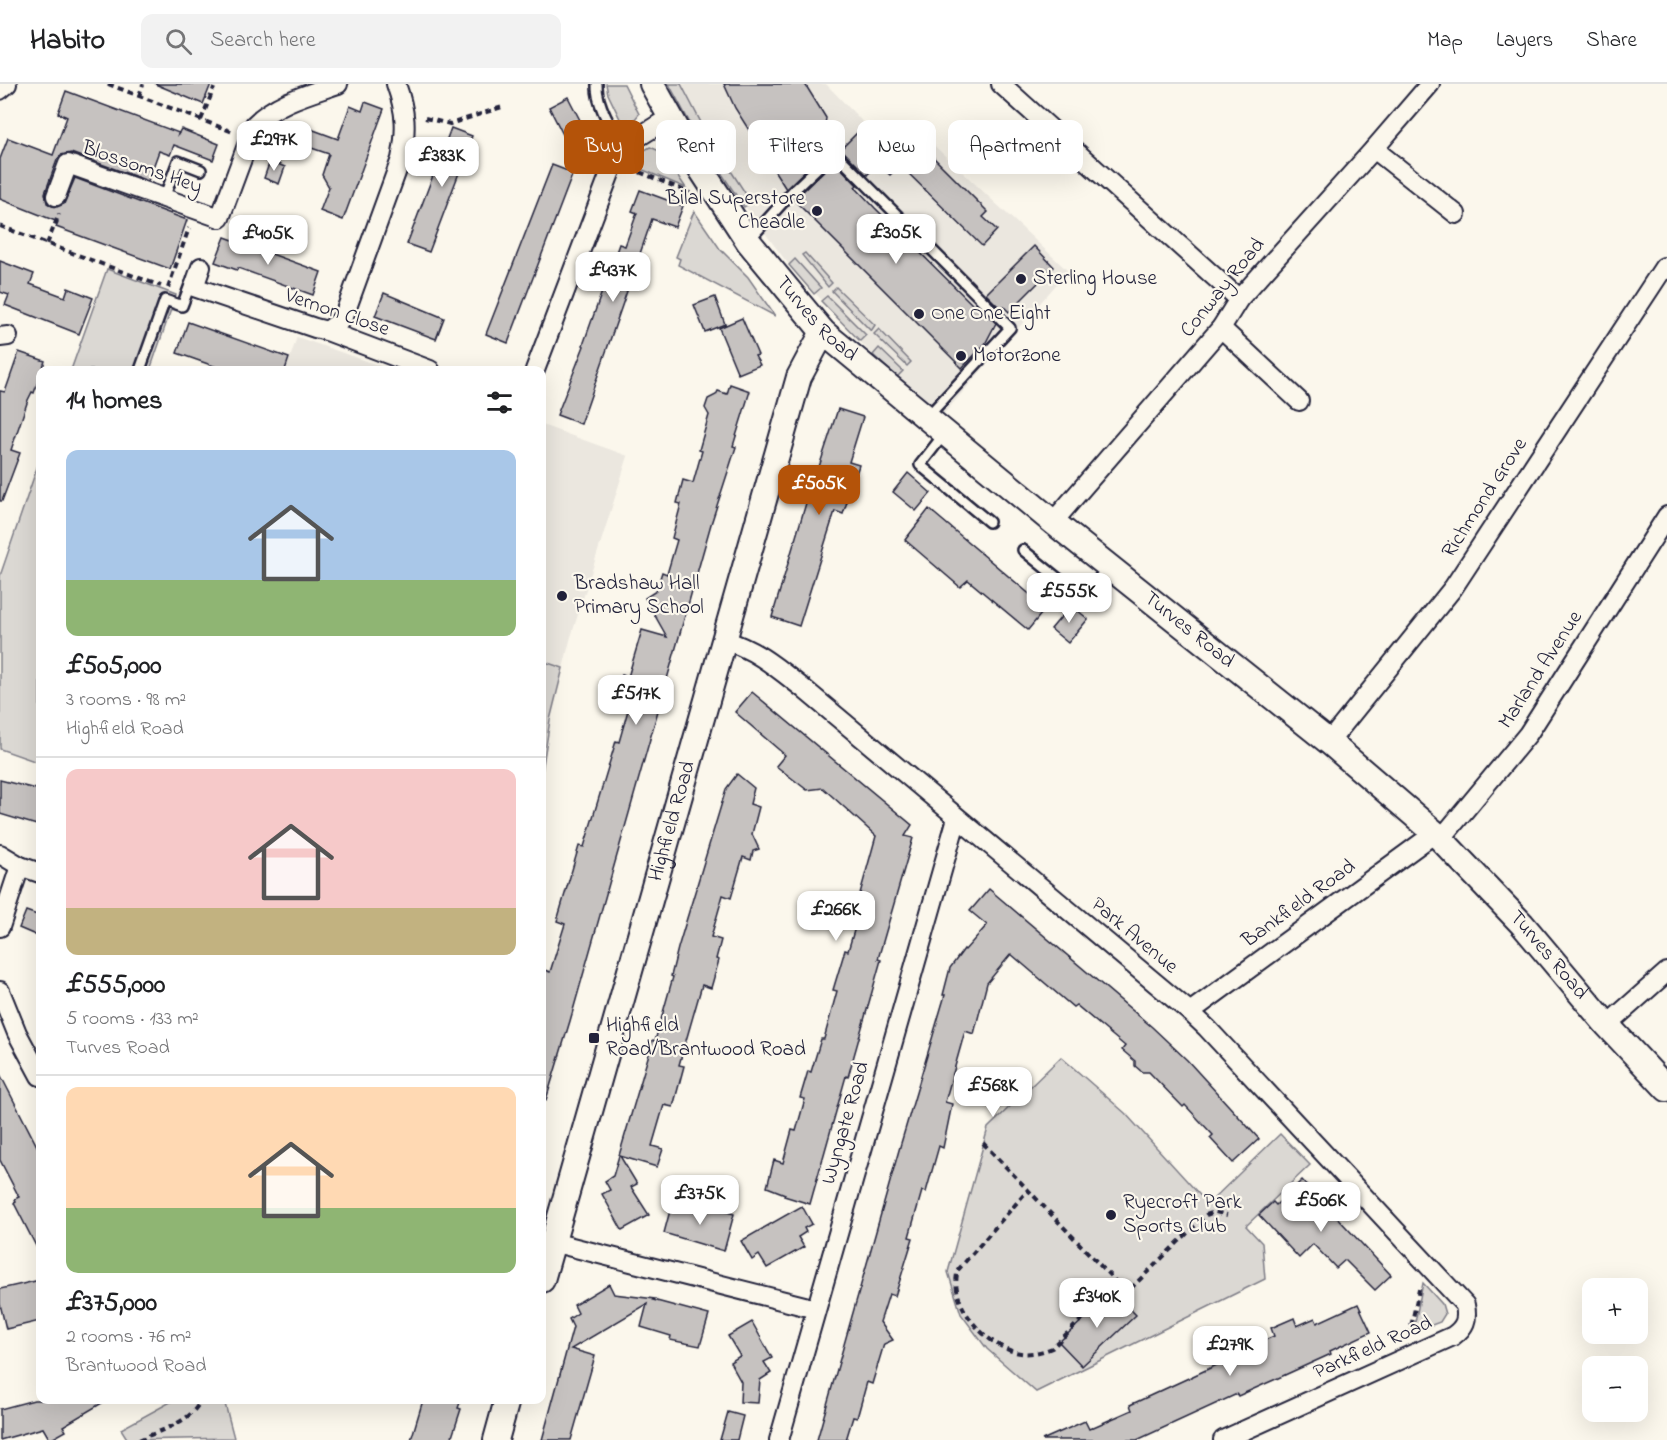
<!DOCTYPE html>
<html lang="en">
<head>
<meta charset="utf-8">
<style>
  :root { --surface:#fff; --page:#f2f2f2; --text:#202124; --muted:#757577; --line:#e0e0e0; --accent:#b45309 }
  body { margin:0; font-family:"Indie Flower",sans-serif; background:var(--page); color:var(--text); height:100vh; display:flex; flex-direction:column; font-size:22px; white-space:nowrap }
  * { box-sizing:border-box; margin:0 }
  p { font-size:20px; color:var(--muted) }
  .icon { flex:none; width:33px; height:33px; fill:none; stroke:currentColor; stroke-width:2; stroke-linecap:round; stroke-linejoin:round }
  .map { position:relative; flex:1; overflow:hidden }
  .drawer { position:absolute; left:36px; top:282px; width:510px; height:1038px; display:flex; flex-direction:column; background:var(--surface); border-radius:12px; box-shadow:0 6px 24px #0002 }
  .drawer>* { flex:none }
  .banner { position:absolute; left:564px; top:36px; width:570px; height:54px; display:flex; gap:12px }
  .controls { position:absolute; left:1582px; top:1194px; display:grid; gap:12px }
  .controls a { display:grid; place-items:center; width:66px; height:66px; border-radius:12px; background:var(--surface); box-shadow:0 6px 24px #0002; font-size:30px }
  .price { position:absolute; translate:-50% -51px; padding:0 14px; border-radius:12px; background:#fff; color:#222; font-size:20px; line-height:39px; filter:drop-shadow(0 2px 3px #0008) }
  .price::after { content:''; position:absolute; left:50%; top:36px; width:18px; height:14px; margin-left:-9px; background:inherit; clip-path:polygon(0 0,100% 0,50% 100%) }
  .price.active { background:var(--accent); color:#fff }
  ul { padding:0; list-style:none }
  li { display:grid; align-content:center; gap:12px; height:318px; padding:0 30px }
  li+li { border-top:2px solid var(--line) }
  li span { display:grid; place-items:center; height:186px; border-radius:12px; color:#555 }
  li>.icon { margin-inline-start:auto }
  span .icon { width:108px; height:108px; fill:#fffc; stroke-width:1 }
  li b { font-size:26px }
  h2 { display:flex; justify-content:space-between; align-items:center; height:72px; padding:0 30px; font-size:26px }
  .chip { padding:0 21px; border-radius:12px; background:var(--surface); box-shadow:0 6px 24px #0002; font-size:21px; line-height:54px }
  .chip.active { background:var(--accent); color:#fff }
  header { display:flex; align-items:center; gap:36px; box-sizing:border-box; height:84px; padding:0 30px; background:var(--surface); border-bottom:2px solid var(--line) }
  header strong { font-size:28px }
  nav { display:flex; gap:33px; margin-inline-start:auto; font-size:21px }
  .search { width:420px; height:54px; background:var(--page); display:flex; align-items:center; gap:15px; box-sizing:border-box; padding:0 21px; border-radius:12px; color:var(--muted); font-size:22px }
  .map>svg:first-child { display:block }
</style>
</head>
<body>
<header>
<strong>Habito</strong>
<div class="search"><svg class="icon" aria-label="search" viewBox="0 0 24 24"><circle cx="10" cy="10" r="6"/><path d="M15 15l6 6"/></svg>Search here</div>
<nav><a>Map</a><a>Layers</a><a>Share</a></nav>
</header>
<div class="map">
<svg width="1667" height="1356" viewBox="0 0 1667 1356">
  <rect width="100%" height="100%" fill="#fbf7ec"/>
  <filter id="ink" filterUnits="userSpaceOnUse"><feTurbulence type="fractalNoise" baseFrequency=".0167" numOctaves="2"/><feDisplacementMap in="SourceGraphic" scale="12" xChannelSelector="R" yChannelSelector="G"/><feConvolveMatrix kernelMatrix="1 2 1 2 8 2 1 2 1" color-interpolation-filters="sRGB"/></filter>
  <g filter="url(#ink)">
    <g fill="#ebe7df">
      <path d="M669,0H826L889,65L911,40L1068,187L942,332L868,266L789,181L719,88L690,40Z"/>
      <path d="M297,253L392,286H286Z"/>
      <path d="M542,341L628,372L570,556L550,636L542,688Z"/>
    </g>
    <g fill="#dbd8d3" stroke="#7e7d87" stroke-width="1.5">
      <path d="M606,0H624L639,30L631,40L624,43L608,10Z"/>
      <path d="M669,0H681L706,48L751,118L744,123L698,54Z"/>
      <path d="M650,63L662,68L686,104L629,80L634,72Z"/>
      <path d="M694,127L720,165L748,193L775,232L678,181L680,175L676,173Z"/>
      <path d="M805,169L832,199L828,203L802,171Z"/>
      <path d="M795,175L821,204L814,210L789,181Z"/>
      <path d="M107,185L176,211L150,286H71Z"/>
      <path d="M836,203L875,241L871,247L832,207Z"/>
      <path d="M827,212L866,251L860,257L821,217Z"/>
      <path d="M879,245L911,278L907,282L874,250Z"/>
      <path d="M879,264L903,287L897,293L873,271Z"/>
      <path d="M40,375V679L0,665V492Z"/>
      <path d="M542,577L563,584L550,636L542,688Z"/>
      <path d="M1061,973L1125,1029L1208,1120L1280,1050L1310,1081L1246,1142L1262,1159L1265,1195L1036,1308L987,1265L961,1230L948,1188L988,1044Z"/>
      <path d="M1423,1199L1442,1220L1445,1230L1440,1238L1413,1248Z"/>
      <path d="M174,1316H224L234,1354L128,1356L121,1345Z"/>
    </g>
    <g fill="#c6c2c0" stroke="#22223b" stroke-width="1.5">
      <path d="M155,0H211L203,20Z"/>
      <path d="M724,0H805L826,34L820,72L786,105L735,24Z"/>
      <path d="M66,7L179,49L177,52L181,45L219,60L213,76L174,61L170,71L159,67L148,97L71,69L61,71L57,76L45,109L47,119L52,122L57,123L64,120L75,94L187,136L170,185L56,143L58,138L0,115V75L8,54L53,71L67,33L58,29Z"/>
      <path d="M568,13L594,63L591,65L595,73L579,82L549,23Z"/>
      <path d="M365,18L384,25L343,136L320,127L329,103L322,91L329,70L294,58L300,41L338,55L350,22L362,27Z"/>
      <path d="M451,44L472,52L468,63L478,66L471,85L462,81L429,168L407,160Z"/>
      <path d="M862,44L865,48L868,44L890,67L909,46L927,63L925,65L988,128L983,133L997,146L982,162L900,81L890,91L878,80L867,91L841,65Z"/>
      <path d="M270,77L285,83L279,100L264,94Z"/>
      <path d="M834,77L857,101L855,103L875,124L974,222L976,220L996,239L985,260L962,284L794,116Z"/>
      <path d="M552,81L573,89L508,259L486,250Z"/>
      <path d="M640,106L683,122L675,143L652,135L581,340L557,331L584,262L583,261L619,160L625,162L637,129L632,127Z"/>
      <path d="M225,153L321,188L313,211L238,184L237,186L215,178Z"/>
      <path d="M1034,162L1054,183L1009,228L1004,223L1002,226L986,210Z"/>
      <path d="M0,177L34,190L30,200L65,213L68,204L93,214L79,250L5,221L9,211L0,208Z"/>
      <path d="M384,209L444,234L436,255L375,232Z"/>
      <path d="M715,213L725,240L705,248L694,221Z"/>
      <path d="M742,234L758,271L755,272L760,281L738,290L719,244Z"/>
      <path d="M188,238L289,274L285,286H225L177,269Z"/>
      <path d="M19,268L45,277L34,309L32,308L28,316L11,366L20,369L2,417H0V307L5,308Z"/>
      <path d="M730,300L750,307L733,362L736,363L711,440L570,937L546,1016H542V885L550,888L565,840L557,837L579,762L584,763L616,657L619,658L632,612L617,608L622,591L628,593L642,546L667,553L645,514L656,507L662,488L667,490L677,456L672,454L681,420L677,419L683,396L693,399L702,367L699,366L709,331L705,324L708,315L716,311L718,307L727,310Z"/>
      <path d="M838,325L863,333L849,378L859,381L843,430L835,427L799,542L772,533L815,389H817Z"/>
      <path d="M908,389L931,409L916,427L893,408Z"/>
      <path d="M929,425L1046,524L1028,546L968,496L960,503L905,456Z"/>
      <path d="M1071,521L1088,535L1068,559L1051,545Z"/>
      <path d="M752,608L912,741L905,752L913,754L878,875L881,876L848,993L846,992L810,1120L784,1112L785,1110L767,1103L774,1076L783,1079L792,1046L796,1047L805,1015L800,1014L808,987L811,988L821,955H824L837,907L833,906L845,866L848,867L858,833L854,831L876,752L823,704L807,706L776,682L785,671L735,628Z"/>
      <path d="M737,690L754,704L750,720L759,723L752,750L759,765L753,767L751,776L743,773L731,814L723,811L711,853L721,856L716,875L719,876L711,904L702,901L679,981L684,982L673,1023L664,1021L652,1062L663,1065L657,1083L620,1072L637,1100L631,1103L649,1131L622,1146L602,1110L610,1106L605,1097L613,1092L653,956L655,957L673,893L671,892L678,864L726,705Z"/>
      <path d="M0,696L40,706V742L0,730Z"/>
      <path d="M989,805L1152,943L1187,976L1259,1055L1233,1079L1210,1054L1213,1051L1185,1021L1183,1023L1149,988H1142L1135,982V977L1122,966L1125,962L1076,921L1073,923L1011,870L987,899L974,950L965,947L945,1018L952,1020L943,1064L939,1062L926,1108L922,1107L909,1153L913,1154L895,1212L889,1210L880,1238L893,1256L884,1260L872,1300L867,1298L857,1334L853,1333L846,1356H817L899,1066L945,911H943L950,884L964,865L965,866L987,841L970,827Z"/>
      <path d="M26,827L40,832V853L19,844Z"/>
      <path d="M0,990L40,1068V1170L14,1119L16,1118L15,1115L19,1113L0,1076Z"/>
      <path d="M1302,1096L1391,1191L1375,1206L1345,1176L1336,1184L1313,1160L1299,1174L1259,1131L1273,1118L1276,1121Z"/>
      <path d="M672,1119L702,1128L704,1121L734,1130L724,1167L664,1149Z"/>
      <path d="M802,1122L812,1140L804,1144L806,1148L798,1153L804,1163L767,1184L759,1171L752,1176L741,1157Z"/>
      <path d="M40,1196V1237L6,1245L0,1220V1205Z"/>
      <path d="M609,1200L614,1210L655,1215L653,1216L709,1231L700,1262L670,1256L671,1252L641,1243L647,1220L571,1265L595,1272L571,1356H542L573,1243L569,1235L578,1229L574,1221Z"/>
      <path d="M1113,1208L1136,1231L1082,1282L1059,1258Z"/>
      <path d="M1358,1220L1371,1248L1330,1267L1331,1270L1276,1295L1238,1312L1237,1310L1137,1356H1042L1085,1337L1089,1345L1132,1326L1130,1321L1221,1279L1220,1276L1274,1252L1271,1244L1294,1234L1297,1242L1315,1234L1317,1239Z"/>
      <path d="M752,1238L772,1274L764,1278L771,1289L760,1296L758,1319L740,1318L741,1298L730,1278L740,1272L728,1252Z"/>
      <path d="M34,1316H107L63,1342L66,1347L50,1356L43,1344L0,1356V1325Z"/>
      <path d="M423,1316H461L458,1324L461,1325L451,1356H411Z"/>
      <path d="M728,1328L743,1332L737,1356H720Z"/>
    </g>
    <g fill="none" stroke-linecap="round" stroke-linejoin="round">
      <defs>
        <g id="lane">
          <path d="M597,0C596,20 612,46 624,62"/>
          <path d="M164,114L178,77L201,86"/>
          <path d="M748,157L793,107L834,68L1010,244L928,332"/>
          <path d="M140,286L165,216L182,222L190,201"/>
          <path d="M945,349L920,381L989,438"/>
          <path d="M1023,466L1076,509L1088,507L1108,484"/>
        </g>
        <g id="street">
          <path d="M1001,0L1239,215"/>
          <path d="M0,6L7,0"/>
          <path d="M1374,65L1456,130"/>
          <path d="M56,112L68,80L220,134L255,40C277,18 309,10 338,0"/>
          <path d="M201,183L194,203L315,244L327,247L430,286"/>
          <path d="M1221,244L1299,317"/>
          <path d="M327,247L339,238L345,229L401,75C407,45 406,28 396,0"/>
          <path d="M0,253L8,252"/>
          <path d="M535,286L615,76L624,62L669,34"/>
          <path d="M1053,438L1221,244L1239,215L1374,65L1430,0"/>
          <path d="M724,556C757,566 777,584 804,605L1190,928L1207,944L1465,1221C1468,1236 1465,1243 1453,1252L1223,1356"/>
          <path d="M1329,658L1453,504L1664,183L1667,186"/>
          <path d="M1441,755L1528,650L1667,432"/>
          <path d="M0,770L20,782L40,789"/>
          <path d="M0,843L20,782"/>
          <path d="M0,907L17,949L40,992"/>
          <path d="M1190,928L1435,749"/>
          <path d="M1607,941L1667,888"/>
          <path d="M552,1158L816,1225"/>
          <path d="M779,1356L957,734"/>
        </g>
        <g id="secondary">
          <path id="s1" d="M652,0L691,70L748,157L823,248L1053,438L1329,658L1435,749L1522,840L1607,941L1667,1005"/>
          <path id="s2" d="M542,1196L799,293L823,248"/>
          <path d="M496,1356L507,1316"/>
        </g>
      </defs>
      <use href="#lane" stroke="#22223b" stroke-width="14"/>
      <use href="#street" stroke="#22223b" stroke-width="22"/>
      <use href="#secondary" stroke="#22223b" stroke-width="28"/>
      <g stroke="#22223b" stroke-width="4" stroke-dasharray="6 4.5" stroke-linecap="butt">
        <path d="M108,0L233,48"/>
        <path d="M139,12L143,0"/>
        <path d="M425,34L450,40L502,23"/>
        <path d="M201,36L214,4"/>
        <path d="M630,84L690,109"/>
        <path d="M0,142L161,202"/>
        <path d="M47,160L59,130"/>
        <path d="M168,204L189,144"/>
        <path d="M983,1059L1028,1106"/>
        <path d="M1118,1200L1028,1106L958,1186C948,1219 984,1260 1015,1268C1027,1271 1040,1269 1052,1264L1118,1200L1126,1209L1206,1131L1215,1128L1227,1131"/>
        <path d="M1409,1252L1420,1201"/>
        <path d="M139,1356C162,1345 189,1340 201,1316"/>
      </g>
      <use href="#lane" stroke="#fbf7ec" stroke-width="9"/>
      <use href="#street" stroke="#fbf7ec" stroke-width="18"/>
      <use href="#secondary" stroke="#fbf7ec" stroke-width="24"/>
    </g>
  </g>
  <g fill="#22223b" stroke="#fbf7ec" stroke-width="2">
    <circle cx="817" cy="127" r="6"/>
    <circle cx="1021" cy="195" r="6"/>
    <circle cx="919" cy="230" r="6"/>
    <circle cx="961" cy="272" r="6"/>
    <circle cx="562" cy="512" r="6"/>
    <rect x="588" y="948" width="12" height="12" rx="3"/>
    <circle cx="1111" cy="1131" r="6"/>
  </g>
  <g text-anchor="middle" dominant-baseline="central" stroke-width="4.5" stroke-linejoin="round" paint-order="stroke">
    <g font-size="21" fill="#22223b" stroke="#fbf7ec">
      <text transform="translate(142 84) rotate(19)">Blossoms Hey</text>
      <text transform="translate(1223 204) rotate(-51)">Conway Road</text>
      <text transform="translate(337 229) rotate(19)">Vernon Close</text>
      <text stroke="none"><textPath href="#s1" startOffset="288">Turves Road</textPath></text>
      <text transform="translate(1485 414) rotate(-57)">Richmond Grove</text>
      <text stroke="none"><textPath href="#s1" startOffset="774">Turves Road</textPath></text>
      <text transform="translate(1541 586) rotate(-57)">Marland Avenue</text>
      <text stroke="none"><textPath href="#s2" startOffset="477">Highfield Road</textPath></text>
      <text transform="translate(1299 820) rotate(-36)">Bankfield Road</text>
      <text transform="translate(1134 852) rotate(40)">Park Avenue</text>
      <text stroke="none"><textPath href="#s1" startOffset="1260">Turves Road</textPath></text>
      <text transform="translate(846 1039) rotate(-74)">Wyngate Road</text>
      <text transform="translate(1373 1264) rotate(-24)">Parkfield Road</text>
    </g>
    <g font-size="21" fill="#22223b" stroke="#fbf7ec" text-anchor="start">
      <text x="805" y="115" text-anchor="end">Bilal Superstore<tspan x="805" dy="24">Cheadle</tspan></text>
      <text x="1033" y="195">Sterling House</text>
      <text x="931" y="230">One One Eight</text>
      <text x="973" y="272">Motorzone</text>
      <text x="574" y="500">Bradshaw Hall<tspan x="574" dy="24">Primary School</tspan></text>
      <text x="606" y="942">Highfield<tspan x="606" dy="24">Road/Brantwood Road</tspan></text>
      <text x="1123" y="1119">Ryecroft Park<tspan x="1123" dy="24">Sports Club</tspan></text>
    </g>
  </g>
</svg>
<div class="controls">
<a>+</a>
<a>−</a>
</div>
<b class="price" style="left:274px;top:88px">£297K</b>
<b class="price" style="left:442px;top:104px">£383K</b>
<b class="price" style="left:896px;top:181px">£305K</b>
<b class="price" style="left:268px;top:182px">£405K</b>
<b class="price" style="left:613px;top:219px">£437K</b>
<b class="price active" style="left:819px;top:432px">£505K</b>
<b class="price" style="left:1069px;top:540px">£555K</b>
<b class="price" style="left:636px;top:642px">£517K</b>
<b class="price" style="left:836px;top:858px">£266K</b>
<b class="price" style="left:993px;top:1034px">£568K</b>
<b class="price" style="left:700px;top:1142px">£375K</b>
<b class="price" style="left:1321px;top:1149px">£506K</b>
<b class="price" style="left:1097px;top:1245px">£340K</b>
<b class="price" style="left:1230px;top:1293px">£279K</b>
<div class="banner">
<a class="chip active">Buy</a>
<a class="chip">Rent</a>
<a class="chip">Filters</a>
<a class="chip">New</a>
<a class="chip">Apartment</a>
</div>
<section class="drawer">
<h2>14 homes<svg class="icon" aria-label="filters" viewBox="0 0 24 24"><path d="M4 7h16M4 17h16"/><circle cx="9" cy="7" r="2"/><circle cx="15" cy="17" r="2"/></svg></h2>
<ul>
<li><span style="background:linear-gradient(#a9c7e8 70%,#8fb573 0)"><svg class="icon" aria-label="home" viewBox="0 0 24 24"><path d="M3 11l9-7 9 7M6 9v11h12V9"/></svg></span><div><b>£505,000</b><p>3 rooms · 98 m²</p><p>Highfield Road</p></div></li>
<li><span style="background:linear-gradient(#f6c9c9 75%,#c2b280 0)"><svg class="icon" aria-label="home" viewBox="0 0 24 24"><path d="M3 11l9-7 9 7M6 9v11h12V9"/></svg></span><div><b>£555,000</b><p>5 rooms · 133 m²</p><p>Turves Road</p></div></li>
<li><span style="background:linear-gradient(#ffd9b3 65%,#8fb573 0)"><svg class="icon" aria-label="home" viewBox="0 0 24 24"><path d="M3 11l9-7 9 7M6 9v11h12V9"/></svg></span><div><b>£375,000</b><p>2 rooms · 76 m²</p><p>Brantwood Road</p></div></li>
</ul>
</section>
</div>
</body>
</html>
